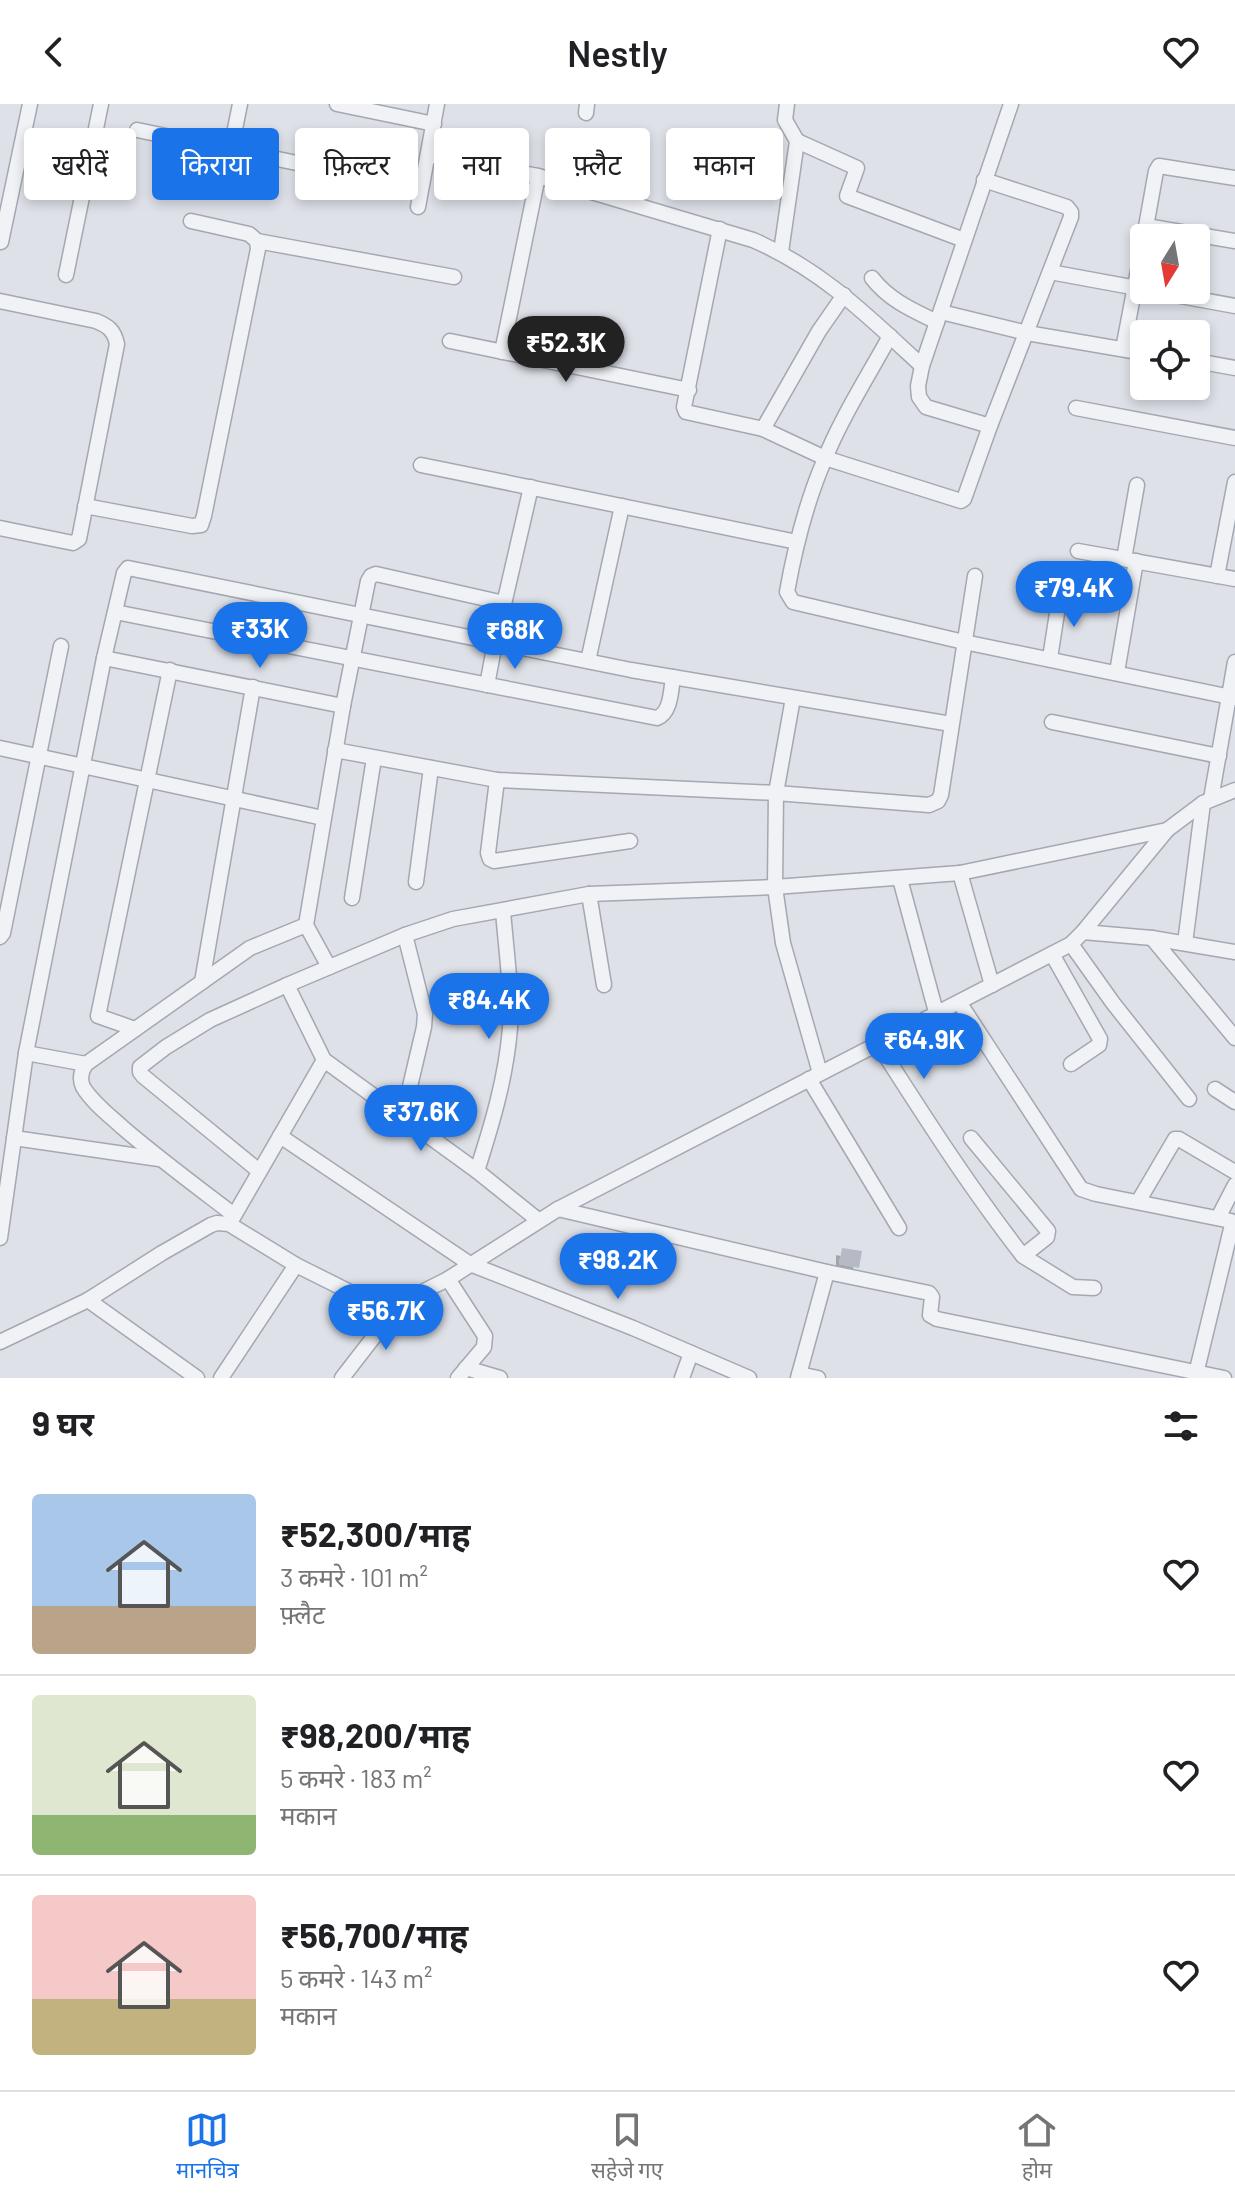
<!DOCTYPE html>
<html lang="hi">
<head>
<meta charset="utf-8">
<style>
  :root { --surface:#fff; --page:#f2f2f2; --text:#202124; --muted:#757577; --line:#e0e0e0; --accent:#1a73e8 }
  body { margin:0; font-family:Barlow,"Noto Sans Devanagari",sans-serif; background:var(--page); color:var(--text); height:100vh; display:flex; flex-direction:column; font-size:30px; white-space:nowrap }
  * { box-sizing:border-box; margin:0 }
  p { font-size:26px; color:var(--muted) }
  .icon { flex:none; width:44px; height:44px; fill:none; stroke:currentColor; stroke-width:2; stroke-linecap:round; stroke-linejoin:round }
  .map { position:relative; height:1274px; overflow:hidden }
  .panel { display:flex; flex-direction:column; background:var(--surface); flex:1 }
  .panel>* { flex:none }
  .banner { position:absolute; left:24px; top:24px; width:800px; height:72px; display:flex; gap:16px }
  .needle { width:52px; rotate:191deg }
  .fabs { position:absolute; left:1130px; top:120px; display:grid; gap:16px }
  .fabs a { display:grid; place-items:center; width:80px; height:80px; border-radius:8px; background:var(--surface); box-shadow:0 4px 12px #0003; font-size:40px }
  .price { position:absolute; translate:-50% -68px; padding:0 18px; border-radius:28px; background:var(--accent); color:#fff; font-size:26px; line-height:52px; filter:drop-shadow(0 2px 4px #0008) }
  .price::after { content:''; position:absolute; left:50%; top:48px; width:24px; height:18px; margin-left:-12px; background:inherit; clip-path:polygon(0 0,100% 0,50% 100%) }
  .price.on { background:#222; color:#fff }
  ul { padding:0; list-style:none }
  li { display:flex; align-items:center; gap:24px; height:200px; padding:0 32px }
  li+li { border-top:2px solid var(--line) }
  li span { display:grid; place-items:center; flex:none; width:224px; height:160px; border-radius:8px; color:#555 }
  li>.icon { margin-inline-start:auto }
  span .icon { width:96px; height:96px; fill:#fffc; stroke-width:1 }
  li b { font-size:34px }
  h2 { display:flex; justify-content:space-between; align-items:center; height:96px; padding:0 32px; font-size:34px }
  .tag { padding:0 28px; border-radius:8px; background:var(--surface); box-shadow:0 4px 12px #0003; font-size:28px; line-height:72px }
  .tag.on { background:var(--accent); color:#fff }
  header { display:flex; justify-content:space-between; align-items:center; height:104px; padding:0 32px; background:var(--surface); font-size:36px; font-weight:600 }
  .dock { display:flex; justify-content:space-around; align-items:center; height:112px; border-top:2px solid var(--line); background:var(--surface); font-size:22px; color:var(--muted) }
  .dock a { display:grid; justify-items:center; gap:4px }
  .dock .on { color:var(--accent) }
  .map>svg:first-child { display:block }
</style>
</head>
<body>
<header><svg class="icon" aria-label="back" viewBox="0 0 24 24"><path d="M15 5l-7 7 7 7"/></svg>Nestly<svg class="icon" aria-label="heart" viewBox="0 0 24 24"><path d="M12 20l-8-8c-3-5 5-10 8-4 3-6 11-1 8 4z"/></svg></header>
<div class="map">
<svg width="1235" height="1274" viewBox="0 0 1235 1274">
  <defs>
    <filter id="shadow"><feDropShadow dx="-7" dy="7" stdDeviation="0" flood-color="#0004"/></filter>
  </defs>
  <rect width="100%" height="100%" fill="#dee1e8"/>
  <path fill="#b5bac5" filter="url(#shadow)" d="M842,1144L862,1147L859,1164L839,1160Z"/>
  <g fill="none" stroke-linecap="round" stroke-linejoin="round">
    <defs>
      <g id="minor">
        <path d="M337,0L434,20"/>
        <path d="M586,9L587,0"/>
        <path d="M137,26L345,69"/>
        <path d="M797,37L857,64L847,92L964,136"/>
        <path d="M231,45L240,0"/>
        <path d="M428,51L538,72L753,136C822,166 868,212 922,262"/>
        <path d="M418,103L437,0"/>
        <path d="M1146,122L1235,137"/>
        <path d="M720,125L684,303L686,308L763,325L825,354L961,397L964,395L990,322L1071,113V108L1067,103L984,76"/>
        <path d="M1144,134L1156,67L1159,62L1235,74"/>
        <path d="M257,137L454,173"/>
        <path d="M1,138L30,0"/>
        <path d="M781,148L797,37L785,16L787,0"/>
        <path d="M1050,168L1235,202"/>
        <path d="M66,171L101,0"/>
        <path d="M872,174C889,196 912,206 937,218"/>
        <path d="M0,197L96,217C108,222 114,226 117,240L79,435L73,439L0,424"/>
        <path d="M941,208L1027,229L1144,249"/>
        <path d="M890,232C868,272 840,316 824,357C806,399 795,443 787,488L793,498L964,538L1235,594"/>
        <path d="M450,237L689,286"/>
        <path d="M1123,245L1144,135"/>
        <path d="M502,248L538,72"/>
        <path d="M1196,257L1235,264"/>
        <path d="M1076,304L1235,334"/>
        <path d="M990,322L926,303L919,293L918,282L922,262L1011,0"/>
        <path d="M763,325L819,227L844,191"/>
        <path d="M421,361L797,438"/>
        <path d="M85,402L192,422L201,421L204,412L258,145L257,137L249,130L191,117"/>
        <path d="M1078,447L1235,475"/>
        <path d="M1124,455L1137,381"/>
        <path d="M1217,472L1235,378"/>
        <path d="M115,508L657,614C671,609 671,586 673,573"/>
        <path d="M104,554L343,602"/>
        <path d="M1050,554L1060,490"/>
        <path d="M588,557L622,402"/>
        <path d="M1117,568L1136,457"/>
        <path d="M487,581L495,539L531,383"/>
        <path d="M793,594L776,689L775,783L783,839L820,969"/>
        <path d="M1052,618L1219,652"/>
        <path d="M0,644L323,714"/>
        <path d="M335,646L497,676L776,689L929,701L938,697L941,691L975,472"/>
        <path d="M497,676L488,749L490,755L494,757L630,737"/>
        <path d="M1211,695L1235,558"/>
        <path d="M960,769L992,881"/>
        <path d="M900,775L936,908"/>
        <path d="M416,778L431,664"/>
        <path d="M589,790L604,881"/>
        <path d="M352,794L374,654"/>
        <path d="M1083,828L1152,834L1235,848"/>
        <path d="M0,833L3,829L61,542"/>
        <path d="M1152,834L1235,934"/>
        <path d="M1185,839L1203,699"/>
        <path d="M1071,840L1113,899L1189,995"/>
        <path d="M1052,850L1100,935L1099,941L1071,960"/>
        <path d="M329,863L306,821L343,602L368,477L371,472L376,470L504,499"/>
        <path d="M202,878L253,583"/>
        <path d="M287,881L324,956L477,1067L538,1116"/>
        <path d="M959,898L1081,1085L1096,1090L1231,1117L1232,1121L1195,1274"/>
        <path d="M135,925L98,912L170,566"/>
        <path d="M878,940C924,1012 970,1084 1023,1152L1047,1133L1048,1127L971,1034"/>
        <path d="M26,949L86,960"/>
        <path d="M809,975L899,1124"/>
        <path d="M1215,985L1235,998"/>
        <path d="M403,1012L424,923L425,910L405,831"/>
        <path d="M280,1032L470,1160L633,1224L749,1274"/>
        <path d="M14,1034L159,1055"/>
        <path d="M259,1067L143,972L140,968V963L166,943L210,916L287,881L405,831L453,815L589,790L775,783L960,769L1167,726"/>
        <path d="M477,1067C492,1020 506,974 510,924C512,885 506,845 503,807"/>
        <path d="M1138,1098L1175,1035H1179L1235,1068"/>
        <path d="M558,1105L827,1168L929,1189L932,1193L930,1211L937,1215L1224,1274"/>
        <path d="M234,1111C196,1082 158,1054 122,1023C109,1011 92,998 83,983C79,974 81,967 86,960L250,844L306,821"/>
        <path d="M1218,1114L1235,1081"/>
        <path d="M231,1117L324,956"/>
        <path d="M0,1134L26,949L104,554L124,469L128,464L631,566L951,620"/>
        <path d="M1023,1152L1073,1183L1094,1184"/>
        <path d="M448,1175L485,1232L484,1243L458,1274"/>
        <path d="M88,1196L197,1274"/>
        <path d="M0,1238L88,1196L162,1149L211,1121L217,1119L229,1120L296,1161L364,1195L382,1199H400L448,1175L558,1105L1071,840L1083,828L1167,726L1203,699L1235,686"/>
        <path d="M466,1264L500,1274"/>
        <path d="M799,1270L818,1274"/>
        <path d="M221,1274L296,1161"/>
        <path d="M342,1274L400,1199"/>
        <path d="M682,1274L691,1249"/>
        <path d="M798,1274L827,1168"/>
      </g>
    </defs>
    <use href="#minor" stroke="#a3a8b2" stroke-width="17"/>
    <use href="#minor" stroke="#f0f2f6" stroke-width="14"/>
  </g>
</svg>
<div class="fabs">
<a><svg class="needle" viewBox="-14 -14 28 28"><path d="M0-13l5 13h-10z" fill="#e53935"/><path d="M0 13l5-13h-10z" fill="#757577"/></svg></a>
<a><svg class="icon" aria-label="locate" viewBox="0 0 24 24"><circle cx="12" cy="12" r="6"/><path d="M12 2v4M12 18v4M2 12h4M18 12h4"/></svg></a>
</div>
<b class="price on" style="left:566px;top:280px">₹52.3K</b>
<b class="price" style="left:1074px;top:525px">₹79.4K</b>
<b class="price" style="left:260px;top:566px">₹33K</b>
<b class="price" style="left:515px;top:567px">₹68K</b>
<b class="price" style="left:489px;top:937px">₹84.4K</b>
<b class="price" style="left:924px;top:977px">₹64.9K</b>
<b class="price" style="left:421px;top:1049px">₹37.6K</b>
<b class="price" style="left:618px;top:1197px">₹98.2K</b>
<b class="price" style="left:386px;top:1248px">₹56.7K</b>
<div class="banner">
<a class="tag">खरीदें</a>
<a class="tag on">किराया</a>
<a class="tag">फ़िल्टर</a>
<a class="tag">नया</a>
<a class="tag">फ़्लैट</a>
<a class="tag">मकान</a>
</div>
</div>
<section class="panel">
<h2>9 घर<svg class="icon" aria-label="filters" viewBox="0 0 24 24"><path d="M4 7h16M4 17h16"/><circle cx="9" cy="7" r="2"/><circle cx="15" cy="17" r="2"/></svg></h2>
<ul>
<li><span style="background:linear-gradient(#a9c7e8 70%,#b9a48a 0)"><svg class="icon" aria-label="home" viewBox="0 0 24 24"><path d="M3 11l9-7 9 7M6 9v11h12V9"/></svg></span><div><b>₹52,300/माह</b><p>3 कमरे · 101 m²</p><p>फ़्लैट</p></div><svg class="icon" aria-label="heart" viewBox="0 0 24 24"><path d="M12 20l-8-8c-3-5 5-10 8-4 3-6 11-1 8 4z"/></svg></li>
<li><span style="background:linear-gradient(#dfe7d0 75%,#8fb573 0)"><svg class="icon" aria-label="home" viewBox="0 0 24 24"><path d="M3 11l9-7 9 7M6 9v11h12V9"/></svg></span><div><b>₹98,200/माह</b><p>5 कमरे · 183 m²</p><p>मकान</p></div><svg class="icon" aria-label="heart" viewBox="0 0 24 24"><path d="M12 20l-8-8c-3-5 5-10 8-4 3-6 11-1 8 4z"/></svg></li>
<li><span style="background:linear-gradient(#f6c9c9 65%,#c2b280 0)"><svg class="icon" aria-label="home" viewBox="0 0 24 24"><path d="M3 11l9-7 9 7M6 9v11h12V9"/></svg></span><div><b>₹56,700/माह</b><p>5 कमरे · 143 m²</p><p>मकान</p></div><svg class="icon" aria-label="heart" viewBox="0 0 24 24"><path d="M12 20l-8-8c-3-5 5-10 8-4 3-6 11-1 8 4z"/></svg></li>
</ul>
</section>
<nav class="dock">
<a class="on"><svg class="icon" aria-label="map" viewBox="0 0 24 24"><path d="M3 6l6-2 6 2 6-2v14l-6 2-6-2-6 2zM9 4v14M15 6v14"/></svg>मानचित्र</a>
<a><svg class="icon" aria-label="saved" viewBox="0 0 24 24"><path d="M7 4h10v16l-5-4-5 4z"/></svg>सहेजे गए</a>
<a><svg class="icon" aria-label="home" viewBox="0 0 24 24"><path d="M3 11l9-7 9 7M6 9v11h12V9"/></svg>होम</a>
</nav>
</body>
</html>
